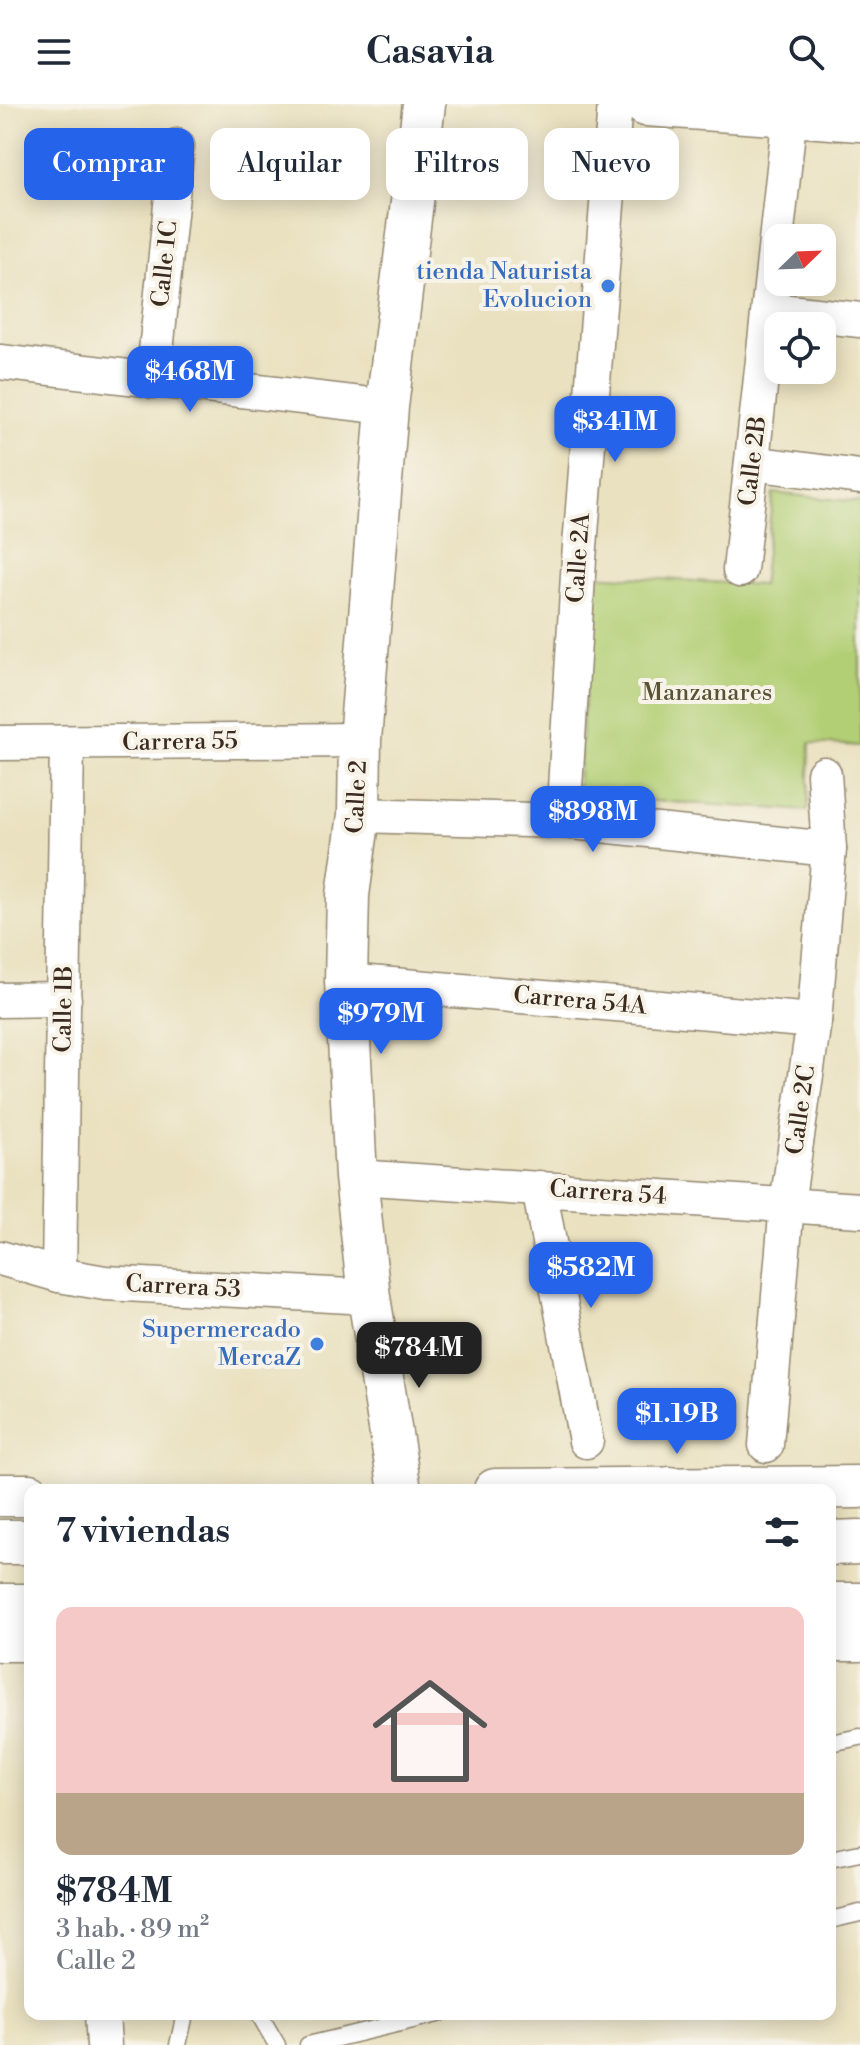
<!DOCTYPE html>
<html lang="es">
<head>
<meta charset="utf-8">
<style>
  :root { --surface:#fff; --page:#f2f2f3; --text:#1f2937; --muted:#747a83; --accent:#2563eb }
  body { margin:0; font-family:"Libre Bodoni",serif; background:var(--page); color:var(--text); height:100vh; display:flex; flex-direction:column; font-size:30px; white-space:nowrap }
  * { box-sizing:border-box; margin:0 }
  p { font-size:26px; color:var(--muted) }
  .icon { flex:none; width:44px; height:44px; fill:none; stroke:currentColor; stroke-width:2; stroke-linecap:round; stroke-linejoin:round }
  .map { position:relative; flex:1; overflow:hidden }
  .panel { position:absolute; left:24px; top:1380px; width:812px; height:536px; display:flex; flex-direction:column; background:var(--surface); border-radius:16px; box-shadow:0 4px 20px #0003 }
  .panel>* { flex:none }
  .banner { position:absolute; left:24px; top:24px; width:812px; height:72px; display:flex; gap:16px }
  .needle { width:52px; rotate:67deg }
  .tools { position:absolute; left:764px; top:120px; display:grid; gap:16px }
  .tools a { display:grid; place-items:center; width:72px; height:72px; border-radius:16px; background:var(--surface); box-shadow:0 4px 20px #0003; font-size:40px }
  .price { position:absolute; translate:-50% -68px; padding:0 18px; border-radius:16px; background:var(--accent); color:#fff; font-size:26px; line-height:52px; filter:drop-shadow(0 2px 4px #0008) }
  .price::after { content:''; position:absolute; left:50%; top:48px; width:24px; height:18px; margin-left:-12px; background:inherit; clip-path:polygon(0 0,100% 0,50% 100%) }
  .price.active { background:#222; color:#fff }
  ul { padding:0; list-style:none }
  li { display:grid; align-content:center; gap:16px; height:424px; padding:0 32px }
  li span { display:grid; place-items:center; height:248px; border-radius:16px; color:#555 }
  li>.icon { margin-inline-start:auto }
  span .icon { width:144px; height:144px; fill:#fffc; stroke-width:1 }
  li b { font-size:34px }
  h2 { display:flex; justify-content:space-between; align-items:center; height:96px; padding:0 32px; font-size:34px }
  .pill { padding:0 28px; border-radius:16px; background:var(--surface); box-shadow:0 4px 20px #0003; font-size:28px; line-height:72px }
  .pill.active { background:var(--accent); color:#fff }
  header { display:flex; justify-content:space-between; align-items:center; height:104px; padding:0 32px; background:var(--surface); font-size:36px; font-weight:700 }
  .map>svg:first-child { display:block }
</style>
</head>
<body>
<header><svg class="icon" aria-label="menu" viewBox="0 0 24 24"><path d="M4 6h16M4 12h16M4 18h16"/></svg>Casavia<svg class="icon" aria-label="search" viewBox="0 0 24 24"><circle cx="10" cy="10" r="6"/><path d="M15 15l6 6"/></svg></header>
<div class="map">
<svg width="860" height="1941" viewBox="0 0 860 1941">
  <rect width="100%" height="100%" fill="#f7f3e8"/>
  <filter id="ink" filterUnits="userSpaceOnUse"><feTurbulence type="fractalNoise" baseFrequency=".0125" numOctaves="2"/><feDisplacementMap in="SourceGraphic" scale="16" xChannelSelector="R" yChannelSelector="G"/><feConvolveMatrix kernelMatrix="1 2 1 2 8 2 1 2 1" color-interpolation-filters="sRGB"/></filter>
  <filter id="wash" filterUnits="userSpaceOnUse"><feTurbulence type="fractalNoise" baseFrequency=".006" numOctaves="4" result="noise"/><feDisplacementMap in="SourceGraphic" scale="32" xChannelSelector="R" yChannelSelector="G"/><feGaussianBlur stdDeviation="1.8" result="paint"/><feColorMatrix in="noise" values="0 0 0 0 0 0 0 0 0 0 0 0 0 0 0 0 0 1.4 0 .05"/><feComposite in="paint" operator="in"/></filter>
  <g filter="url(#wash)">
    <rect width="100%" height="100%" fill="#eae1c0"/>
    <path fill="#b2cf75" stroke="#767c4a" stroke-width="2" d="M773,389L860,398V642L810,639L808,707L577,692L594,471L762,481Z"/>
  </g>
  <g filter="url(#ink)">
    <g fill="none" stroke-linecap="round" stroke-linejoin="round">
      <defs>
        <g id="service">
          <path d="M830,1639L860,1633"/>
          <path d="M830,1755L860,1749"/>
          <path d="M830,1816L860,1809"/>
          <path d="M259,1910L277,1941"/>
          <path d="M178,1941L185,1910"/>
          <path d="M308,1941L438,1910"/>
        </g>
        <g id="minor">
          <path d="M771,206L860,216"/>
          <path d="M0,258L387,303"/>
          <path d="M153,277L177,42"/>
          <path d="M752,359L860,373"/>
          <path d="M740,466L790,9"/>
          <path d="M0,639L360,636"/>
          <path d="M359,711L563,717L829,745"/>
          <path d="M563,717L579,455L615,0"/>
          <path d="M346,877L814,917"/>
          <path d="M0,896L64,895"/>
          <path d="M356,1073L860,1106"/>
          <path d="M539,1084L586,1337"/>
          <path d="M0,1154L59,1171L105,1179L369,1193"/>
          <path d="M59,1171L67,639"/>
          <path d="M766,1341L787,1100L814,917L829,745L824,670"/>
          <path d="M102,1910L104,1941"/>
        </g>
        <g id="tertiary">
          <path d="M400,1386L369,1193L356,1073L346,877L348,791L359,711L360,636L387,303L424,0"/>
          <path d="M495,1386L860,1383"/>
          <path d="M0,1391H30"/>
          <path d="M0,1536H30"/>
          <path d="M830,1536H860"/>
        </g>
        <path id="secondary" d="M646,0L860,15"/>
        <g id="primary">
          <path d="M669,1386L670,1385"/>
          <path d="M0,1438H30"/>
          <path d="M830,1439L860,1438"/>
          <path d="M830,1501H860"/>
          <path d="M0,1502H30"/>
        </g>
      </defs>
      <use href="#service" stroke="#92866f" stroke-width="19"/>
      <use href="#minor" stroke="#92866f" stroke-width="37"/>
      <use href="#tertiary" stroke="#92866f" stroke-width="45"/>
      <use href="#secondary" stroke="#92866f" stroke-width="47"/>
      <use href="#primary" stroke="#92866f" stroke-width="47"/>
      <use href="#service" stroke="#fff" stroke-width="16"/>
      <use href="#minor" stroke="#fff" stroke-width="34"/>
      <use href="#tertiary" stroke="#fff" stroke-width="42"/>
      <use href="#secondary" stroke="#fff" stroke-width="44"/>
      <use href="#primary" stroke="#fff" stroke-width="44"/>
    </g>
  </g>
  <g fill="#3f7fe0" stroke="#f7f3e8" stroke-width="3">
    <circle cx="608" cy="182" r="8"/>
    <circle cx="317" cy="1240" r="8"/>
  </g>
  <g text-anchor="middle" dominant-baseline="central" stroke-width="8" stroke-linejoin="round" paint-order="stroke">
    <g font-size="24" fill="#3b2a1e" stroke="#f7f3e8">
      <text transform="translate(165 160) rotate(-84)">Calle 1C</text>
      <text transform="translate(753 357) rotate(-83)">Calle 2B</text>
      <text transform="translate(579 454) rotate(-86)">Calle 2A</text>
      <text transform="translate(180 638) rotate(-1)">Carrera 55</text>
      <text transform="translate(357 693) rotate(-87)">Calle 2</text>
      <text transform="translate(580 897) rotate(5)">Carrera 54A</text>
      <text transform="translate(64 905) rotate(-89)">Calle 1B</text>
      <text transform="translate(801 1006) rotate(-82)">Calle 2C</text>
      <text transform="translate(608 1089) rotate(4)">Carrera 54</text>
      <text transform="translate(183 1183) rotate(3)">Carrera 53</text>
    </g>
    <g font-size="24" fill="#366cbe" stroke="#f7f3e8" text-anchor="end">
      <text x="592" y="168">tienda Naturista<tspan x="592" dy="28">Evolucion</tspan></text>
      <text x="301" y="1226">Supermercado<tspan x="301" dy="28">MercaZ</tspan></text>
    </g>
    <g font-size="24" fill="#595334" stroke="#f7f3e8">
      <text x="707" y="589">Manzanares</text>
    </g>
  </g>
</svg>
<div class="tools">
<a><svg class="needle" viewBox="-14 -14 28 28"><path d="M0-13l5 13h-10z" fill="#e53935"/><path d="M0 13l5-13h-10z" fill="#747a83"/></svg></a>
<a><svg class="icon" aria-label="locate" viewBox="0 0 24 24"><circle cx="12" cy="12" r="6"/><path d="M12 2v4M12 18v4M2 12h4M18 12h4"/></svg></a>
</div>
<b class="price" style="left:190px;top:310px">$468M</b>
<b class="price" style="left:615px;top:360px">$341M</b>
<b class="price" style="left:593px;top:750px">$898M</b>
<b class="price" style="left:381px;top:952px">$979M</b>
<b class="price" style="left:591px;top:1206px">$582M</b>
<b class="price active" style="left:419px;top:1286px">$784M</b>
<b class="price" style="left:677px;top:1352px">$1.19B</b>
<div class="banner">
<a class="pill active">Comprar</a>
<a class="pill">Alquilar</a>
<a class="pill">Filtros</a>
<a class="pill">Nuevo</a>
</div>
<section class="panel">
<h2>7 viviendas<svg class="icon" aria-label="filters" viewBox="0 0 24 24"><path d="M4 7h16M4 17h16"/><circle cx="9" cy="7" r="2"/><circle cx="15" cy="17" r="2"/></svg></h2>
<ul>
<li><span style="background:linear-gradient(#f6c9c9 75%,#b9a48a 0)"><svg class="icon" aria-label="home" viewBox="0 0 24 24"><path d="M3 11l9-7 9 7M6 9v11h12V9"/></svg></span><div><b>$784M</b><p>3 hab. · 89 m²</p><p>Calle 2</p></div></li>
</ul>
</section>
</div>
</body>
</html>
